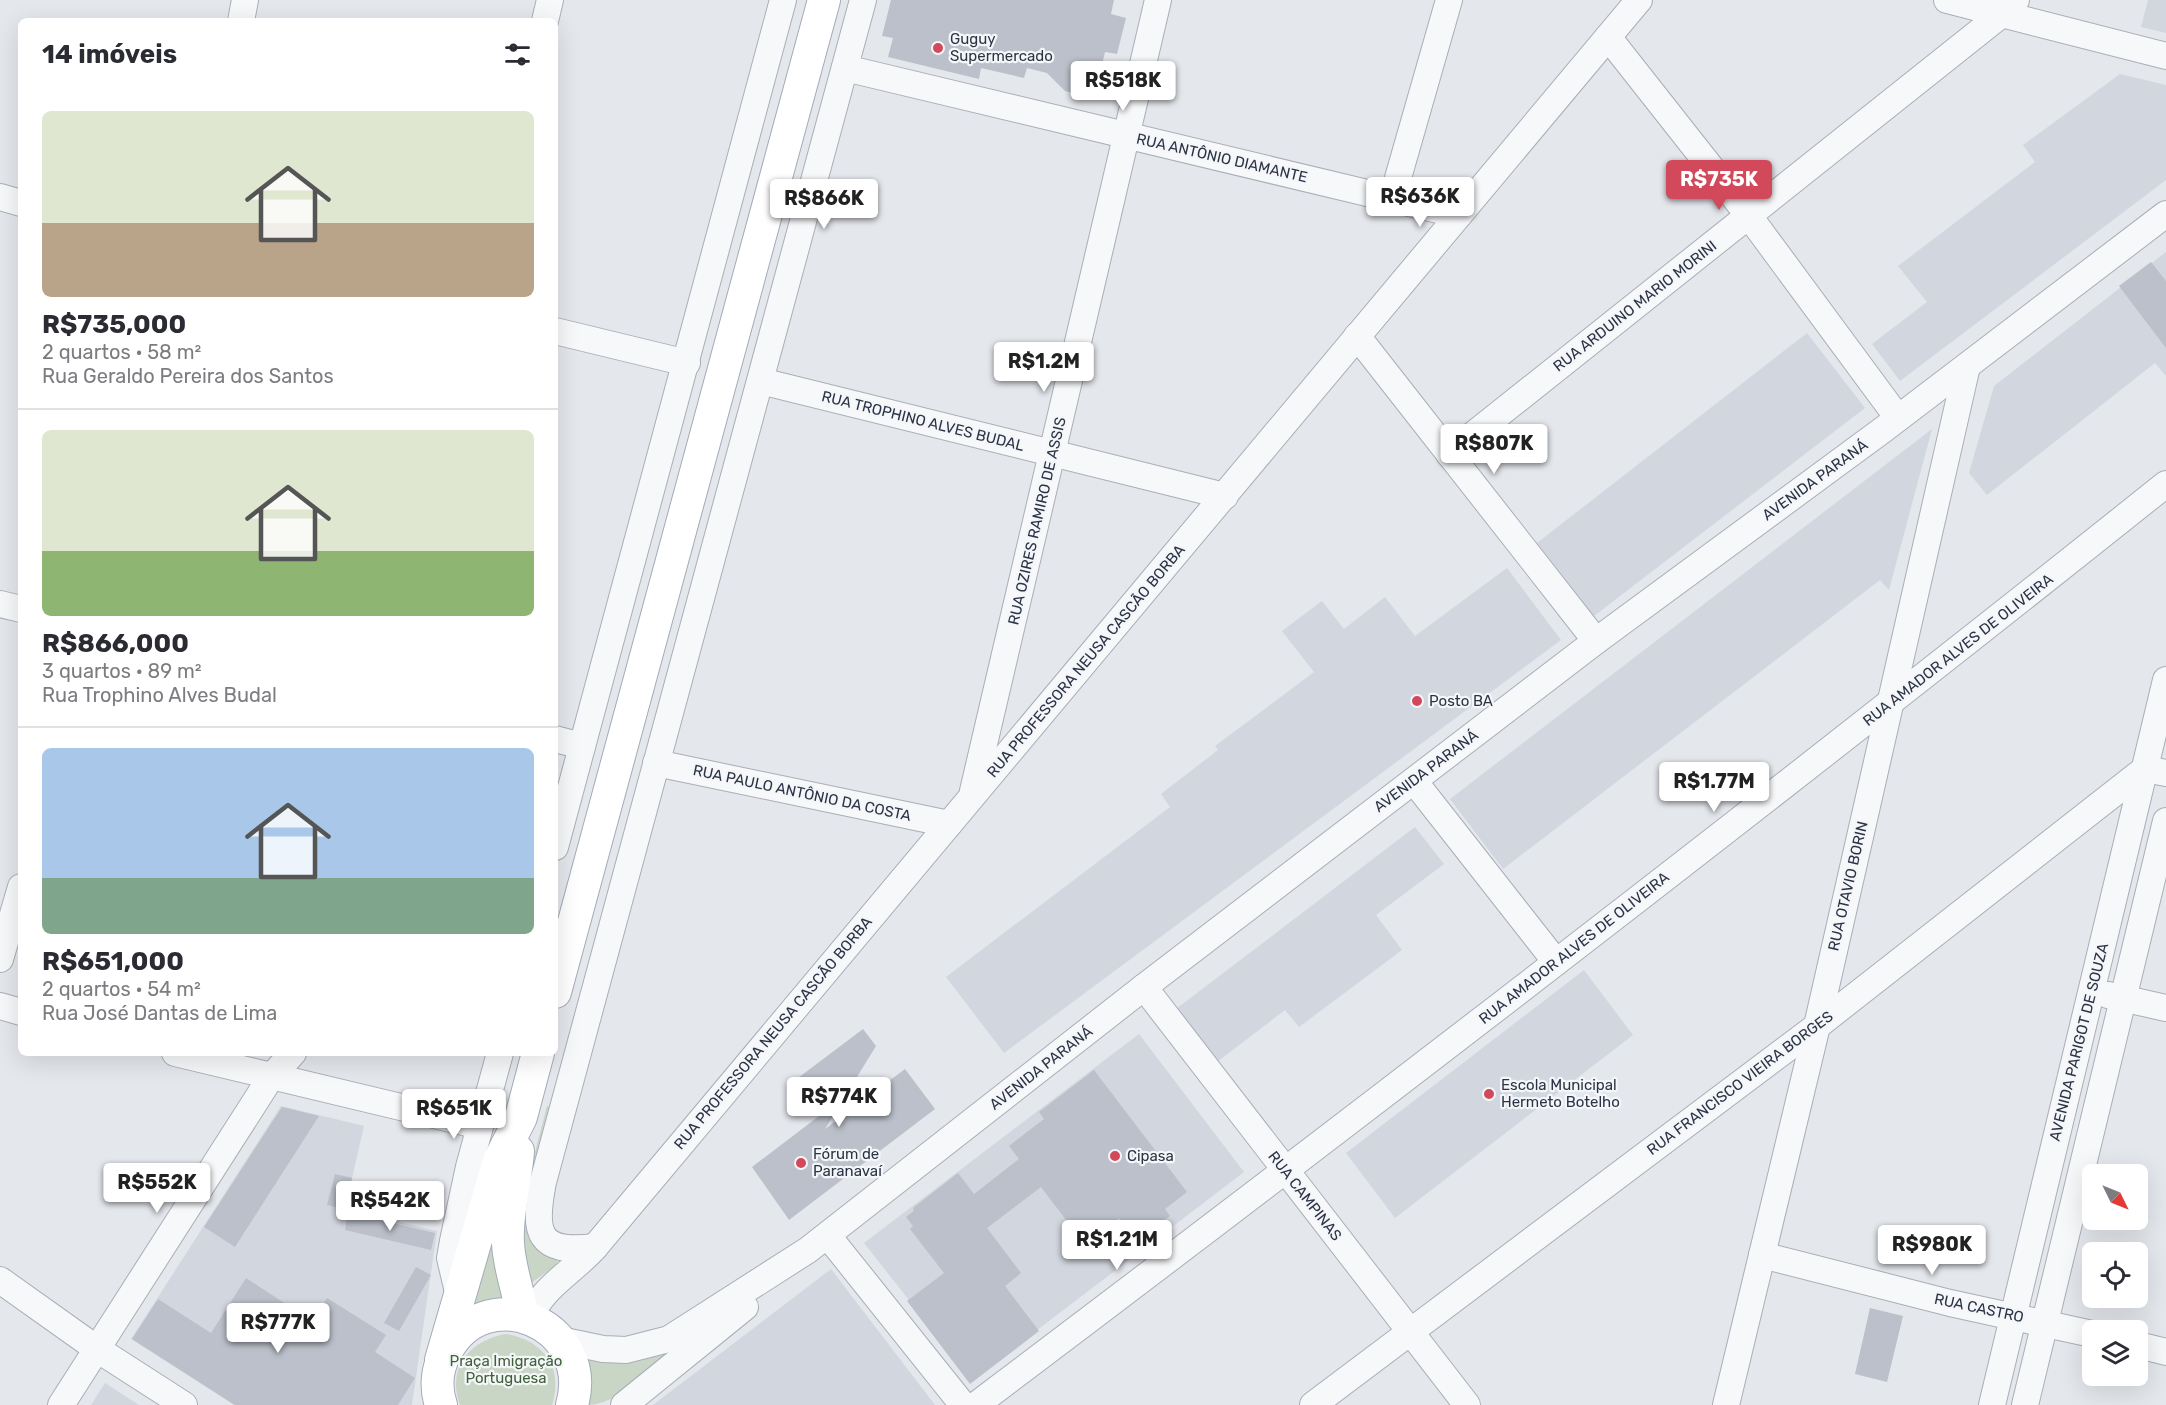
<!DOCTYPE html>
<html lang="pt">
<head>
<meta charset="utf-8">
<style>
  :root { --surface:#fff; --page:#f2f2f3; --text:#2b2b33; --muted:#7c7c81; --line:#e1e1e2; --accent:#d1495b }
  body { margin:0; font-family:Rubik,sans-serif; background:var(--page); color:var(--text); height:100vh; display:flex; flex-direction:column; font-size:22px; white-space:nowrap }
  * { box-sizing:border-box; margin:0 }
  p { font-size:20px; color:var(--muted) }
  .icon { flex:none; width:33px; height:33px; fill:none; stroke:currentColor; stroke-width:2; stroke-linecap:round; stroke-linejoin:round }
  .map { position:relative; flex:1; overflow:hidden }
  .side { position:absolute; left:18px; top:18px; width:540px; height:1038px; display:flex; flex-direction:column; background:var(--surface); border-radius:9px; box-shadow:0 6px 24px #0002 }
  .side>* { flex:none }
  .needle { width:39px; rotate:133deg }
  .tools { position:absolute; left:2082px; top:1164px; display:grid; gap:12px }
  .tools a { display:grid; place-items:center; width:66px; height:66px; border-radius:9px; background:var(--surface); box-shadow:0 6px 24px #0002; font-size:30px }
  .price { position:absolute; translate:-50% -51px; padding:0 14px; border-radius:6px; background:#fff; color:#222; font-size:20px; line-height:39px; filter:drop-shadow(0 2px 3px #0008) }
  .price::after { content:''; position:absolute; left:50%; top:36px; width:18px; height:14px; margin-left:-9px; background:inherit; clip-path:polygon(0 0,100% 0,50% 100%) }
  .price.active { background:var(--accent); color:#fff }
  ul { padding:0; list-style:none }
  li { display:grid; align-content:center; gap:12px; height:318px; padding:0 24px }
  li+li { border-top:2px solid var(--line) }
  li span { display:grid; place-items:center; height:186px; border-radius:9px; color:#555 }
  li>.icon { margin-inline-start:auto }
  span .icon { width:108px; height:108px; fill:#fffc; stroke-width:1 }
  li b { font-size:26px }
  h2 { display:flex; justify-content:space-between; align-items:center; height:72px; padding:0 24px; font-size:26px }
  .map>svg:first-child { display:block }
</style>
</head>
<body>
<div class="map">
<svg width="2166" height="1405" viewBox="0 0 2166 1405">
  <rect width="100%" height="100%" fill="#e4e7ec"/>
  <g fill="#d2d6de">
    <path d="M2148,0H2166V33L2141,27Z"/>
    <path d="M2120,74L2166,85V180L1900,381L1872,344L1927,302L1898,266L2035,162L2023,145Z"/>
    <path d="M2166,252V376L2155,363L1987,495L1969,473L1994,386Z"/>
    <path d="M1807,333L1865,408L1594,616L1537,543Z"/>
    <path d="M1932,429L1889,590L1880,580L1503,869L1450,799Z"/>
    <path d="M1507,568L1561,640L1004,1053L946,977L1170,807L1161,794L1218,750L1215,746L1314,672L1282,631L1322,601L1344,629L1385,597L1415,636Z"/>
    <path d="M1415,827L1444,864L1376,915L1402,950L1299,1027L1285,1010L1217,1062L1176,1009Z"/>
    <path d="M1584,970L1633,1035L1395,1218L1346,1153Z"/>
    <path d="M1139,1034L1244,1172L972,1380L864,1243Z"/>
    <path d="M281,1106L364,1126L345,1209L437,1231L412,1405H234L131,1339Z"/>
    <path d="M831,1269L935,1405H653Z"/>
    <path d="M105,1383L139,1405H91Z"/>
  </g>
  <g fill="#c9d6c5">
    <path d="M547,1106L554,1108L526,1213C527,1241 544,1241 558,1261L555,1266L531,1283L520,1270L525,1191Z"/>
    <path d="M505,1167L507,1300L468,1312Z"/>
    <path d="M506,1334C543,1340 564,1368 552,1405H460C446,1368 470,1340 506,1334Z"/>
    <path d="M696,1334C669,1356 622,1405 587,1405L584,1360L586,1355Z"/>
  </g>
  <g fill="#bbc0ca">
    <path d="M891,0H1114L1111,14L1126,18L1117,54L1105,52L1094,98L1065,91L1047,73L1027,68L1024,78L981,68L979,79L888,57L893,38L882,36Z"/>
    <path d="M2151,262L2166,281V348L2119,286Z"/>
    <path d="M863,1029L876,1046L825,1129L905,1069L935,1109L789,1220L752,1167L819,1116L794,1081Z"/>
    <path d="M1094,1070L1187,1192L1165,1209L1170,1216L1137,1241L1119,1218L1085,1245L1041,1187L987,1228L1021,1273L1005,1286L1039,1331L970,1384L907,1301L944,1273L910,1229L913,1226L906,1217L914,1211L913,1208L958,1173L974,1194L1019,1159L1009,1146L1044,1119L1039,1112Z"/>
    <path d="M282,1107L319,1116L235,1247L204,1227Z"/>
    <path d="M335,1174L352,1178L344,1209L327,1205Z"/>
    <path d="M348,1213L435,1233L431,1250L345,1230Z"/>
    <path d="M416,1267L431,1275L399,1331L384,1323Z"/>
    <path d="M246,1278L312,1321L327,1298L386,1335L375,1352L415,1378L398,1405H235L132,1339L158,1299L211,1333Z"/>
    <path d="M1870,1308L1903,1316L1887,1382L1855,1374Z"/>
  </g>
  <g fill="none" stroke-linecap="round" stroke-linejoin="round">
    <defs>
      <g id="minor">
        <path d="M1947,0L2166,56"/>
        <path d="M241,21L245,0"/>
        <path d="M545,21L550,0"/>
        <path d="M1608,37L1749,216L1898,418"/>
        <path d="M845,68L1459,215"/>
        <path d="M0,197L21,203"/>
        <path d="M1392,199L1449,0"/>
        <path d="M555,331L687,363"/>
        <path d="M1357,336L1596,641"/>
        <path d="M761,381L1225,496"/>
        <path d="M1449,454L2003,13L2016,0"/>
        <path d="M0,604L21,609"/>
        <path d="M555,739L582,746"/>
        <path d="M656,763L949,824"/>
        <path d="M1414,781L1556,962"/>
        <path d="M973,791L1158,0"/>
        <path d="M555,847L783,0"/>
        <path d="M0,959L21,887"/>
        <path d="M1144,987L1467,1405"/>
        <path d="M2108,995L2166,1008"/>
        <path d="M0,1006L21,1012"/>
        <path d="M175,1053L480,1126"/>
        <path d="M828,1236L963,1405"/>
        <path d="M595,1247C537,1254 533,1233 543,1182L863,0"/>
        <path d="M1762,1255L1950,1303L2092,1334"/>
        <path d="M0,1280L97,1349L184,1405"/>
        <path d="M459,1296L450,1258L453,1241L469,1167L500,1053"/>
        <path d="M530,1318C542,1287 574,1271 595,1247L1639,0"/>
        <path d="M560,1340L603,1349L626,1350L669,1339L808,1250L1144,987L1596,641L1884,429L2166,214"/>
        <path d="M2138,1345L2166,1352"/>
        <path d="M61,1405L271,1077L293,1053"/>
        <path d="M624,1405L745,1307"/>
        <path d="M976,1405C1376,1103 1774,797 2166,484"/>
        <path d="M1313,1405L1817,1026L2145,769L2166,773"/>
        <path d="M1726,1405L1817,1026L1967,366"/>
        <path d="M1992,1405L2166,680"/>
        <path d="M2025,1405L2166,821"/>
      </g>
      <g id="major">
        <path d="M555,992L824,0"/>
        <path d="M518,1151C516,1182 506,1212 508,1243C509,1268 519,1291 522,1316"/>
        <path d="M441,1360L499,1161L521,1117L538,1053"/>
        <path d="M441,1405C435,1387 437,1368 446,1352C484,1278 595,1323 572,1405"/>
      </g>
    </defs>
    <use href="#minor" stroke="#a9aeb7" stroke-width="28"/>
    <use href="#major" stroke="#a3abb8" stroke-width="34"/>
    <use href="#minor" stroke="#f7f8fa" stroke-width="26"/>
    <use href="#major" stroke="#fff" stroke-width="32"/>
  </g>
  <g fill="#d1495b" stroke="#f4f6f9" stroke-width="2">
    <circle cx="938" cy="48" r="6"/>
    <circle cx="1417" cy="701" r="6"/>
    <circle cx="1489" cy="1094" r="6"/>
    <circle cx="1115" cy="1156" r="6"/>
    <circle cx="801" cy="1163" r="6"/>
  </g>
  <g text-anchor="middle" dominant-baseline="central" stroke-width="4.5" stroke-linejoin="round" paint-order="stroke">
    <g font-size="15" fill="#2b3445" stroke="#f4f6f9" text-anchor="start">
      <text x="950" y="39">Guguy<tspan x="950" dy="17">Supermercado</tspan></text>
      <text x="1429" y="701">Posto BA</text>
      <text x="1501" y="1085">Escola Municipal<tspan x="1501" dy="17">Hermeto Botelho</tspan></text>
      <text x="813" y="1154">Fórum de<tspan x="813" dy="17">Paranavaí</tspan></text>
      <text x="1127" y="1156">Cipasa</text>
    </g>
    <g font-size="15" fill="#2b3445" stroke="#f4f6f9">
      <text transform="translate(1222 158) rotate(13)">RUA ANTÔNIO DIAMANTE</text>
      <text transform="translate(1635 306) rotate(-38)">RUA ARDUINO MARIO MORINI</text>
      <text transform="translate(923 421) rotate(14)">RUA TROPHINO ALVES BUDAL</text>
      <text transform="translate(1815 480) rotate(-36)">AVENIDA PARANÁ</text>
      <text transform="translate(1037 521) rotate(-77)">RUA OZIRES RAMIRO DE ASSIS</text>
      <text transform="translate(1958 650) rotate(-38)">RUA AMADOR ALVES DE OLIVEIRA</text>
      <text transform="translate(1086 661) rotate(-50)">RUA PROFESSORA NEUSA CASCÃO BORBA</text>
      <text transform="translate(1426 771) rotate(-37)">AVENIDA PARANÁ</text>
      <text transform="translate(802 793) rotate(12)">RUA PAULO ANTÔNIO DA COSTA</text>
      <text transform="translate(1848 886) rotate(-77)">RUA OTAVIO BORIN</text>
      <text transform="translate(1574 948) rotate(-38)">RUA AMADOR ALVES DE OLIVEIRA</text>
      <text transform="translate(773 1033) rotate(-50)">RUA PROFESSORA NEUSA CASCÃO BORBA</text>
      <text transform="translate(2079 1042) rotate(-76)">AVENIDA PARIGOT DE SOUZA</text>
      <text transform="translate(1041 1068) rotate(-38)">AVENIDA PARANÁ</text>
      <text transform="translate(1740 1083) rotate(-37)">RUA FRANCISCO VIEIRA BORGES</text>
      <text transform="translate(1305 1196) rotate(52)">RUA CAMPINAS</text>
      <text transform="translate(1979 1308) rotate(12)">RUA CASTRO</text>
    </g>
    <g font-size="15" fill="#3f6138" stroke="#f4f6f9">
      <text x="506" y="1361">Praça Imigração<tspan x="506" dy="17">Portuguesa</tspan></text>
    </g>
  </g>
</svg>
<div class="tools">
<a><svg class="needle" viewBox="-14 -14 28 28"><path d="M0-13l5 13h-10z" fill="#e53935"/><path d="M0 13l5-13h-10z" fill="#7c7c81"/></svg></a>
<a><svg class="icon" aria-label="locate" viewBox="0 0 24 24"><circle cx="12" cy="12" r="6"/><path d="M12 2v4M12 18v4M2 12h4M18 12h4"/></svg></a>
<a><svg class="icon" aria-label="layers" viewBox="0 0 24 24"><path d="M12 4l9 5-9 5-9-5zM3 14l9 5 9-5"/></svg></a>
</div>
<b class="price" style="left:1123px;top:112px">R$518K</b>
<b class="price active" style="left:1719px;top:211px">R$735K</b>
<b class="price" style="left:1420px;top:228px">R$636K</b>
<b class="price" style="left:824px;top:230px">R$866K</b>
<b class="price" style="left:1044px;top:393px">R$1.2M</b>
<b class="price" style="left:1494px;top:475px">R$807K</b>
<b class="price" style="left:1714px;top:813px">R$1.77M</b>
<b class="price" style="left:839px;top:1128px">R$774K</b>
<b class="price" style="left:454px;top:1140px">R$651K</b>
<b class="price" style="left:157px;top:1214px">R$552K</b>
<b class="price" style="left:390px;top:1232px">R$542K</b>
<b class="price" style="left:1117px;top:1271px">R$1.21M</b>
<b class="price" style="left:1932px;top:1276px">R$980K</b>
<b class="price" style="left:278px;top:1354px">R$777K</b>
<section class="side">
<h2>14 imóveis<svg class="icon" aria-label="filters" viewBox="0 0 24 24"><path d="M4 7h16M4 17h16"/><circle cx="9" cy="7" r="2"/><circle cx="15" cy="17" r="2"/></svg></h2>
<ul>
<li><span style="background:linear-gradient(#dfe7d0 60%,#b9a48a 0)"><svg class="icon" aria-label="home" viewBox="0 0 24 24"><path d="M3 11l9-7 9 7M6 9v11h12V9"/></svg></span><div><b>R$735,000</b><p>2 quartos · 58 m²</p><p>Rua Geraldo Pereira dos Santos</p></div></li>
<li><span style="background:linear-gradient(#dfe7d0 65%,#8fb573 0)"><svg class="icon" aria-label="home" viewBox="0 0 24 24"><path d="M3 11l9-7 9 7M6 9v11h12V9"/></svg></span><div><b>R$866,000</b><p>3 quartos · 89 m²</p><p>Rua Trophino Alves Budal</p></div></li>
<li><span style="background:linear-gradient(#a9c7e8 70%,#7fa58c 0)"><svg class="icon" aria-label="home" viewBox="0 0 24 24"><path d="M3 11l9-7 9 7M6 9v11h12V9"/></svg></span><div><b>R$651,000</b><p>2 quartos · 54 m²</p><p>Rua José Dantas de Lima</p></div></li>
</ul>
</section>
</div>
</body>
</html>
